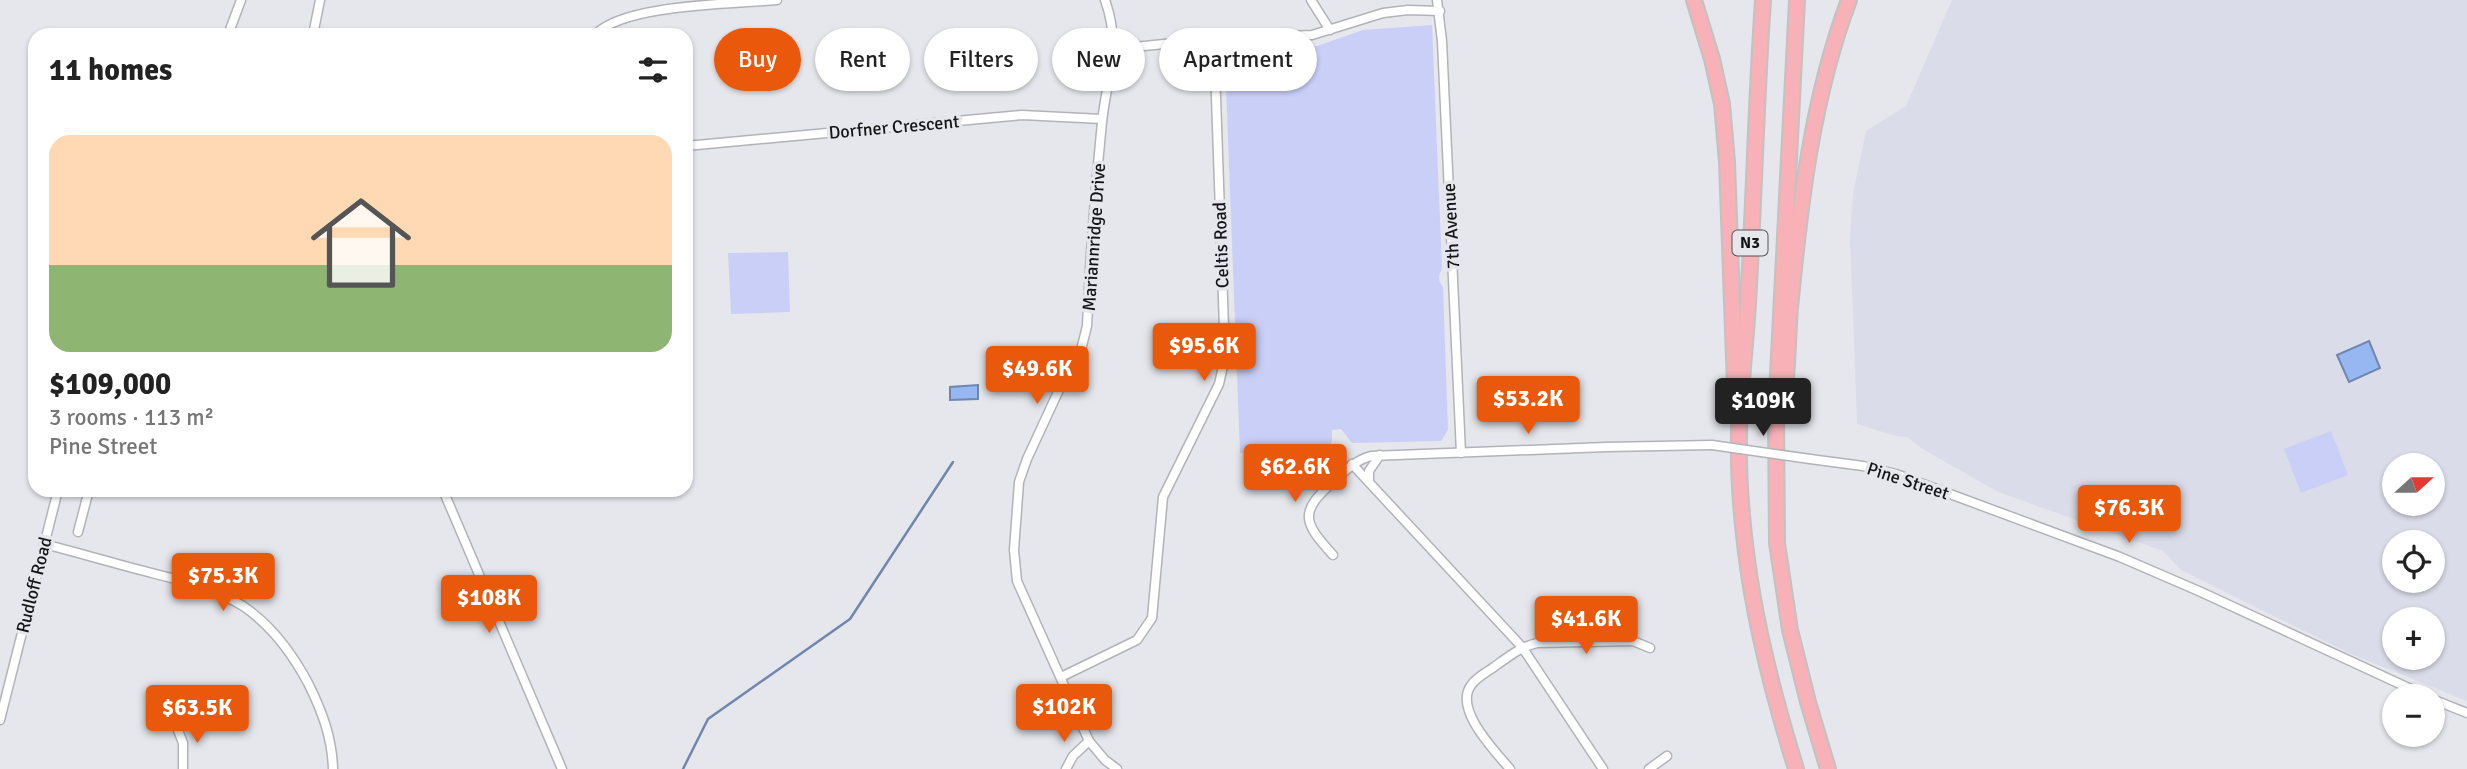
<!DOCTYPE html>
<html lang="en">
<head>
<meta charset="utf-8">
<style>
  :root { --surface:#fff; --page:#f6f6f6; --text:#222; --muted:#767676; --accent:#ea580c }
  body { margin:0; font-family:Signika,sans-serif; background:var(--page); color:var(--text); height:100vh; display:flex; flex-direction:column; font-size:26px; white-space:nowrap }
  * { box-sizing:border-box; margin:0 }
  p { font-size:23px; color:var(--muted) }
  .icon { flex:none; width:38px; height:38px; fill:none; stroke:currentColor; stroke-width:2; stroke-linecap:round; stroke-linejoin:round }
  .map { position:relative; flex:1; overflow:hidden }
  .drawer { position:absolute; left:28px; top:28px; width:665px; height:469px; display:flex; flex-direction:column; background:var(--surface); border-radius:21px; box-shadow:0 2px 5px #0004 }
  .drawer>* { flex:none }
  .top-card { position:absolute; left:714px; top:28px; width:665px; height:63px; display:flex; gap:14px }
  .needle { width:46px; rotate:69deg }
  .fabs { position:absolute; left:2382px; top:453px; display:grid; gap:14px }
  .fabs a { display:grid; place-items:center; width:63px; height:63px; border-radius:50%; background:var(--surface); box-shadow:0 2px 5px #0004; font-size:35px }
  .price { position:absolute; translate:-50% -60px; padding:0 16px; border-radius:7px; background:var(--accent); color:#fff; font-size:23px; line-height:46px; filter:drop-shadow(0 2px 4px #0008) }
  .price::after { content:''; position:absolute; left:50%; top:42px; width:21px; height:16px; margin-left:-10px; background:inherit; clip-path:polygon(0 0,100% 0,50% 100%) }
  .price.active { background:#222; color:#fff }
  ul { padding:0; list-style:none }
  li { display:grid; align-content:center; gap:14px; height:371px; padding:0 21px }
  li span { display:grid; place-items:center; height:217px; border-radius:21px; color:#555 }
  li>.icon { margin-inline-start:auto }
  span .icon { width:126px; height:126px; fill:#fffc; stroke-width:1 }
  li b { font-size:30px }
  h2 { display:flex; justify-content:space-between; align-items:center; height:84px; padding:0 21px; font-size:30px }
  .pill { padding:0 24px; border-radius:32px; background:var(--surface); box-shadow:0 2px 5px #0004; font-size:24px; line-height:63px }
  .pill.active { background:var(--accent); color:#fff }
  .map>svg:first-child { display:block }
</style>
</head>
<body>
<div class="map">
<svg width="2467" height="769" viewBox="0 0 2467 769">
  <rect width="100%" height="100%" fill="#e6e7ec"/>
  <path fill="#dadce9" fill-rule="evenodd" d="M1952,0H2467V701L2351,654L2221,590L2181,570L2163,551L1998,492L1921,448L1907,437L1896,436L1857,424L1850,235L1853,194L1866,131L1906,106ZM2394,466H2432V504H2394ZM2394,542H2432V581H2394ZM2394,620H2432V658H2394Z"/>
  <g fill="#cacff7">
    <path d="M1432,25L1442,269C1438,275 1438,282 1443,287L1448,430L1441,441L1352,443L1341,429L1332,430V441L1328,450L1240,453L1225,59L1230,46H1317L1363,30Z"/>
    <path d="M788,252L790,312L731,314L728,253Z"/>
    <path d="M2331,431L2348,475L2301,493L2284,449Z"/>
  </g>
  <g fill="#96b7f1" stroke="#6f86af" stroke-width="2">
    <path d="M2369,341L2380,368L2349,382L2337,355Z"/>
    <path d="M978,385V399L950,400V387Z"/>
  </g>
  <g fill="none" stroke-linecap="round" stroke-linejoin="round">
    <path stroke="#6f86af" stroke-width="2.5" d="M683,769L708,719L850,619L953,462"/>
    <defs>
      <g id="minor">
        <path d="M1105,0C1122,48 1107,75 1102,122C1095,189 1090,258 1087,326L1081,350L1064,379L1027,459L1019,482L1014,550L1017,581L1089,741L1105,760L1117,769"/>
        <path d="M1311,0L1330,30"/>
        <path d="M1437,0L1442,41L1461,453"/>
        <path d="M228,35L241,0"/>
        <path d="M313,35L320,0"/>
        <path d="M595,35C623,4 735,4 777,0"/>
        <path d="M1114,49L1214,39L1312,35L1383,13L1408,10L1440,11"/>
        <path d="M686,146L1022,115L1102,119"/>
        <path d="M1810,459L1863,466L1896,474L2120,557L2201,592L2426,696"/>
        <path d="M1352,464L1522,647L1603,769"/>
        <path d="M1369,482V471L1380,455"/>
        <path d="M443,490L562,769"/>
        <path d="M78,532L89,490"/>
        <path d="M44,544C79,553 113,563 148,572C180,580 214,588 243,606C271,625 292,653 308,683C322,711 332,737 333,769"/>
        <path d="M1333,555C1302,521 1299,512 1335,480C1346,470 1356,460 1371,456L1606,447L1712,445"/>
        <path d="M1061,677L1137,640L1152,618L1163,497L1219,384L1225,357L1214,39"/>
        <path d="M2432,699L2467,713"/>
        <path d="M0,720L58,490"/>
        <path d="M176,725L183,743V769"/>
        <path d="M1066,769L1073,756L1089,741"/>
        <path d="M1510,769C1495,751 1452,708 1472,684C1477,677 1487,672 1494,667C1508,657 1520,647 1537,643L1633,641L1650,648"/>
        <path d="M1649,769L1667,756"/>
      </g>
      <g id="motorway">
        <path d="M1694,0L1712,59L1722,104L1727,162L1735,386"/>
        <path d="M1763,0C1756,101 1754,202 1748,303C1746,338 1742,373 1740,409C1737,456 1740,505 1746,552C1755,626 1774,698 1796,769"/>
        <path d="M1797,0L1776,414L1777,543L1790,630L1808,702L1828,769"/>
        <path d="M1785,387C1788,361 1788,334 1790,308C1800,204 1812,98 1849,0"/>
      </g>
    </defs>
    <use href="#minor" stroke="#b2b3b8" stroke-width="11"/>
    <use href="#motorway" stroke="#c2c2c2" stroke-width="18"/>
    <use href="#minor" stroke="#fff" stroke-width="8"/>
    <use href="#motorway" stroke="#f8b1b6" stroke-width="14"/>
    <defs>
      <path id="minor-bridge" d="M1712,445L1810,459"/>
    </defs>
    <use href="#minor-bridge" stroke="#b2b3b8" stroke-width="11" stroke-linecap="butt"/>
    <use href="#minor-bridge" stroke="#fff" stroke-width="8"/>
  </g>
  <g text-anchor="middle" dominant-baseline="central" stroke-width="7" stroke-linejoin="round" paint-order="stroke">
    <rect fill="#e6e7ec" stroke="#525356" stroke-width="2" x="1732.5" y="230.5" width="35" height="25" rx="5"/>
    <g font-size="16" font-weight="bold" fill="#131416">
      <text x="1750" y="243">N3</text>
    </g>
    <g font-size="18" fill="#131416" stroke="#e6e7ec">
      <text transform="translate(894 127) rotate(-5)">Dorfner Crescent</text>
      <text transform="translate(1451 226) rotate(-93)">7th Avenue</text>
      <text transform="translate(1094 237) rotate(-86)">Mariannridge Drive</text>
      <text transform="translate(1221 245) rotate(-92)">Celtis Road</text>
      <text transform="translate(1908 481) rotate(18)">Pine Street</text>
      <text transform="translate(34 585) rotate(-76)">Rudloff Road</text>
    </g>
  </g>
</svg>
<div class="fabs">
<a><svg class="needle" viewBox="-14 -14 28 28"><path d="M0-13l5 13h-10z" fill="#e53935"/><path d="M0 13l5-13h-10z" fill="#767676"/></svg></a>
<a><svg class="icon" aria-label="locate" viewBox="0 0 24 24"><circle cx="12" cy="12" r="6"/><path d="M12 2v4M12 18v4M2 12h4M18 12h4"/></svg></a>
<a>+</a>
<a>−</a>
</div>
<b class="price" style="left:1204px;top:383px">$95.6K</b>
<b class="price" style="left:1037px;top:406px">$49.6K</b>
<b class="price" style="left:1528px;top:436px">$53.2K</b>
<b class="price active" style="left:1763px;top:438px">$109K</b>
<b class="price" style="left:1295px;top:504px">$62.6K</b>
<b class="price" style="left:2129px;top:545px">$76.3K</b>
<b class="price" style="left:223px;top:613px">$75.3K</b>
<b class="price" style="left:489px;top:635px">$108K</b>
<b class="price" style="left:1586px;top:656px">$41.6K</b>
<b class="price" style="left:1064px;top:744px">$102K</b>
<b class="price" style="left:197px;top:745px">$63.5K</b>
<div class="top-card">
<a class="pill active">Buy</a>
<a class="pill">Rent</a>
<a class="pill">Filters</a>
<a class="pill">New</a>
<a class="pill">Apartment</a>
</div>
<section class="drawer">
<h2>11 homes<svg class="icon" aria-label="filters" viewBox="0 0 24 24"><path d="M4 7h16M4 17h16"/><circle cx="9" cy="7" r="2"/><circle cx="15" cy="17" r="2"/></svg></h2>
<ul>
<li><span style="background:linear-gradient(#ffd9b3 60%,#8fb573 0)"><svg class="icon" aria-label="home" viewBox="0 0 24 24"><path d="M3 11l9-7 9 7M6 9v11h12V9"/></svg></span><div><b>$109,000</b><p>3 rooms · 113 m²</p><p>Pine Street</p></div></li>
</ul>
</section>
</div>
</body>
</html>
